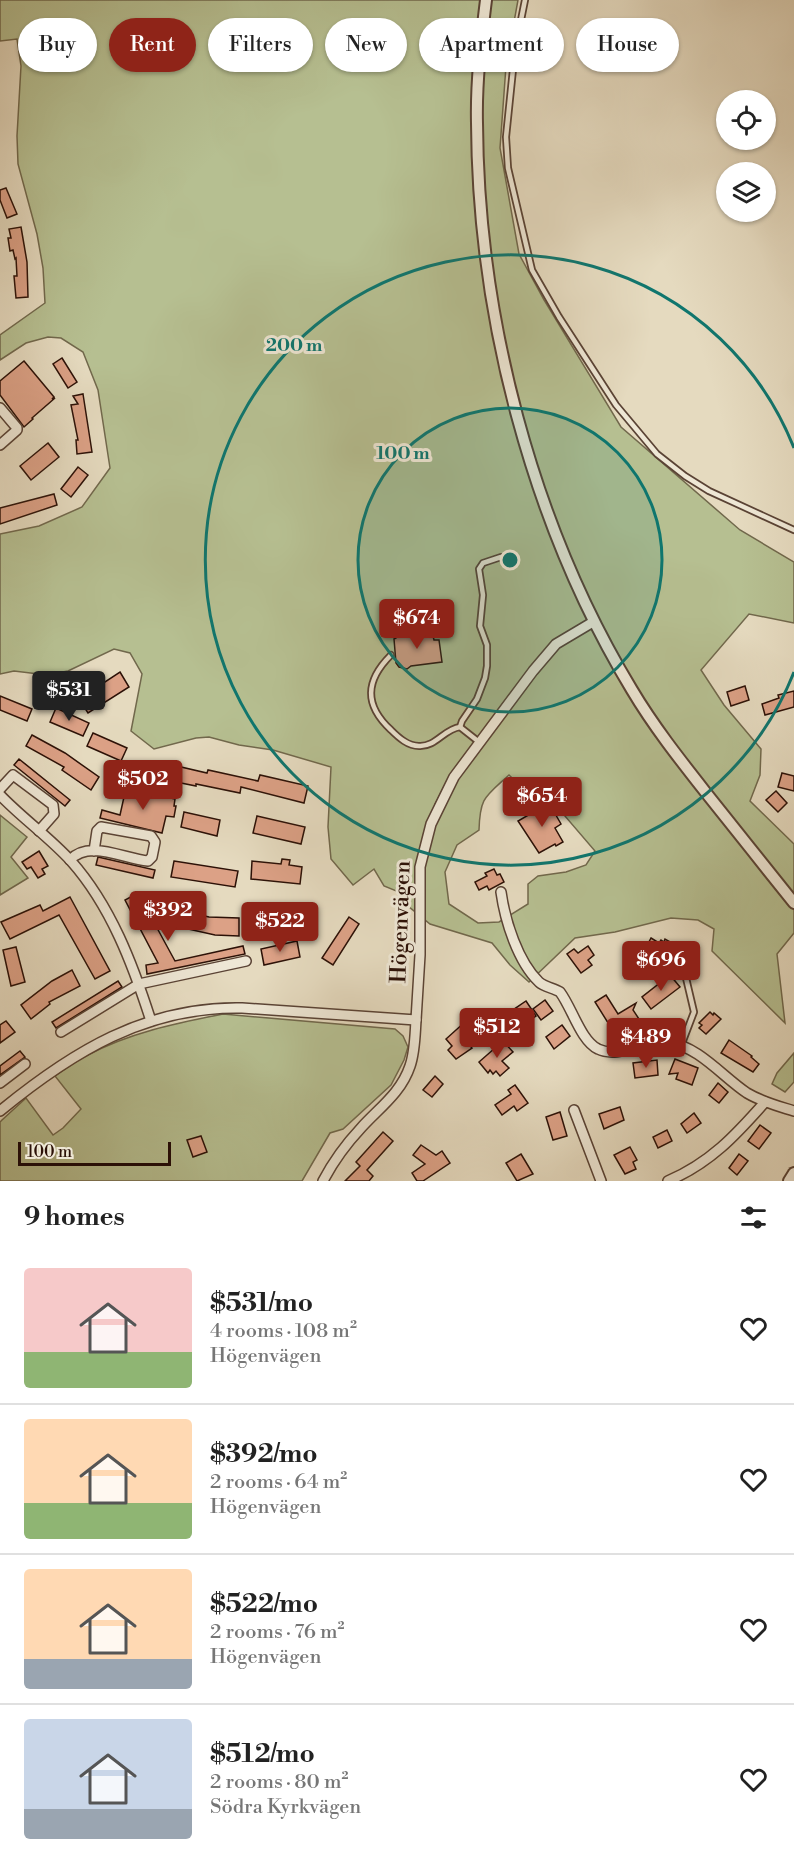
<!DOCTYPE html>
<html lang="en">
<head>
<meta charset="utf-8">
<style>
  :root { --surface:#fff; --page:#f6f6f6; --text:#222; --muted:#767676; --line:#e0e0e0; --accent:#8f2418 }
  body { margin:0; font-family:"Libre Bodoni",serif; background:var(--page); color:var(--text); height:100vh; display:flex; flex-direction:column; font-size:22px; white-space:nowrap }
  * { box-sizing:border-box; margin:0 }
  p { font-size:20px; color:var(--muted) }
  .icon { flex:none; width:33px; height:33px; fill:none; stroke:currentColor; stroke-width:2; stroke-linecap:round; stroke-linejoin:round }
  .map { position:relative; height:1181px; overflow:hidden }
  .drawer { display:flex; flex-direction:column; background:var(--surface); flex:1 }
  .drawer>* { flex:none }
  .banner { position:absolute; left:18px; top:18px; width:759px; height:54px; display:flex; gap:12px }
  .tools { position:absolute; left:716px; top:90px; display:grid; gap:12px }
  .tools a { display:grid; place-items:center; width:60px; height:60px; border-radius:50%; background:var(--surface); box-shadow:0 2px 4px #0004; font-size:30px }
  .scale { position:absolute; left:18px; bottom:15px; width:153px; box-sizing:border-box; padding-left:6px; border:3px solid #2c1107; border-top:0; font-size:16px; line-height:21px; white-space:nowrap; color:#2c1107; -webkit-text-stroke:4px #eee7d5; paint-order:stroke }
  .price { position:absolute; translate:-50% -51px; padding:0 14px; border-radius:6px; background:var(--accent); color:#fff; font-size:20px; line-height:39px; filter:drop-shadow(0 2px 3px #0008) }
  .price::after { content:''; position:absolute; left:50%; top:36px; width:18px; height:14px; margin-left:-9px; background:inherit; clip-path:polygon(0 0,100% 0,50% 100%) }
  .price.current { background:#222; color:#fff }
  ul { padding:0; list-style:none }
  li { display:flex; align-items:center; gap:18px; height:150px; padding:0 24px }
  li+li { border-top:2px solid var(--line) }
  li span { display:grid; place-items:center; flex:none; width:168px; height:120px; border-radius:6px; color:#555 }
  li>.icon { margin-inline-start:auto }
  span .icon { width:72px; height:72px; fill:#fffc; stroke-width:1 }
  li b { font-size:26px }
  h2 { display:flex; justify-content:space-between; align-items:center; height:72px; padding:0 24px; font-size:26px }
  .tag { padding:0 21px; border-radius:27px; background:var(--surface); box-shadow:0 2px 4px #0004; font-size:21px; line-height:54px }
  .tag.current { background:var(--accent); color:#fff }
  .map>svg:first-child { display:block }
</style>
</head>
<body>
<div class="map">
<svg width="794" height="1181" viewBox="0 0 794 1181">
  <rect width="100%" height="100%" fill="#e5dabf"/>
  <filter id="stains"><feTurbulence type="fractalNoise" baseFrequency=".00333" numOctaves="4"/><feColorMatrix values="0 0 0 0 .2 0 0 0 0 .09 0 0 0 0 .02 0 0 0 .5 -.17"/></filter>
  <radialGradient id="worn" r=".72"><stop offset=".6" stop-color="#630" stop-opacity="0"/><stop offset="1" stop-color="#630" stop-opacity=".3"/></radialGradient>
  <g fill="#b6bf91" stroke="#71684c" stroke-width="1.5" fill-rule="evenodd">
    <path d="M0,0H518L506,66L500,148L519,254L544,300L621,427L740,530L794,562V623L749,614L701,670L724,705L761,749L760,775L750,801L794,844V933L777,954L785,1023L712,951L714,929L698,920L671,918L615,932L575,938L529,982L510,965L492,943L430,924L408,906L404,894L384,886L374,869L353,885L331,859L328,827L331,767L273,750L239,745L209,737L196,738L154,749L131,731L142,674L130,653L114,649L68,671L47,675L14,671L0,674V534L39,526L82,507L110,468L98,390L83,352L61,338L48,337L26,343L0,360V335L45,303L43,268L37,234L18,164L17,136L21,66L17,39L0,41ZM487,727L441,806L435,804L452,772ZM509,775L533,798L547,795L595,851L586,865L566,872L538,876L528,884V904L499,922L478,923L449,904L445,872L457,845L479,830C480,797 485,797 509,775Z"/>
    <path d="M0,815L27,837L11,857L28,878L0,895Z"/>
    <path d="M223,1014L395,1029L403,1036L408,1047L404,1060L391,1085L343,1129L330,1133L302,1181H0V1122L2,1120L26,1098L53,1135L63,1128L81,1109L55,1076C65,1069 75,1061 86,1056C128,1033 177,1023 223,1014Z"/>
    <path d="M794,1053V1082L785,1092L772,1084L777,1073Z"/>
  </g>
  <g fill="#dca186" stroke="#2c1107" stroke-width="1.5">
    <path d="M6,188L17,214L7,218L0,200V190Z"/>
    <path d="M21,227L27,262L28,297L16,298L14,276H17L16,258L15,259L13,250L10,251L8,238H11L9,229Z"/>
    <path d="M62,358L77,382L68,388L53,364Z"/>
    <path d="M24,361L54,397L52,399L55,398L32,418L33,419L24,427L0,395V381Z"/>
    <path d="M83,394L92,452L77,454L76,440H78L71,405L78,404L73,396Z"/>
    <path d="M48,443L59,457L31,480L20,466Z"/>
    <path d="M78,467L88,475L71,497L61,489Z"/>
    <path d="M54,494L57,505L0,524V508Z"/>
    <path d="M432,632L434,640H439L442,662L411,666L407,669L399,667L396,663L394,639L399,636Z"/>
    <path d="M120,672L129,687L88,713L79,699Z"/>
    <path d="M745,686L749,700L731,706L727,692Z"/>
    <path d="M794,691V707L765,715L762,704L779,698L778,695Z"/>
    <path d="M0,696L32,709L27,721L0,710Z"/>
    <path d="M56,708L89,723L83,736L50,722Z"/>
    <path d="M93,733L127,748L121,761L87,746Z"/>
    <path d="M32,735L65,753L99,777L91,790L62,770L64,767L26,746Z"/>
    <path d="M19,759L70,800L65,806L14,765Z"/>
    <path d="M164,763L207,773L208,770L258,781L260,775L308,786L304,803L241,787L240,793L196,784V786L161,779Z"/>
    <path d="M782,773L794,776V791L778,787Z"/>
    <path d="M126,788L175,799L174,806H176L174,817L166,816L162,833L100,818L102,810L120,815Z"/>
    <path d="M776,791L787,803L778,812L766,800Z"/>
    <path d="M549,803L561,824L555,828L563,842L556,846L555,844L539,853L518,821Z"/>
    <path d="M184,812L220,820L217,836L181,827Z"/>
    <path d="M257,816L305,827L301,844L253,833Z"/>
    <path d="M39,851L48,866L42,869L45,874L38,878L31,867L27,869L22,862Z"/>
    <path d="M98,857L155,870L153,878L96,865Z"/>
    <path d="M282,859L290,860L289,865L302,867L300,884L251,879L252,861L281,864Z"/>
    <path d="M174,861L238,871L235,887L171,877Z"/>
    <path d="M494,869L497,875L500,874L504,882L489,890L487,886L479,890L475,882L487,876L485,873Z"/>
    <path d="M138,893L175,961L243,946L245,954L147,974L146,965L158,963L125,900Z"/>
    <path d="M70,897L110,971L95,979L59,915L10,939L1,922L40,905L43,911Z"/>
    <path d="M173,909L209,917L239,918V936L215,935L170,925Z"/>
    <path d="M305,910L308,924L255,934L253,919Z"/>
    <path d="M349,917L359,924L333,965L322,958Z"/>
    <path d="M651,938L659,943L661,940L664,942L665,939L674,944L666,960L659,956L648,978L636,972L644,957L642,955Z"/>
    <path d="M297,941L300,957L264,965L261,949Z"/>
    <path d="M588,946L594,955L588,960L592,965L581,973L567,954L574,949L578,953Z"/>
    <path d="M16,947L25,982L11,986L3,950Z"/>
    <path d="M72,970L80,986L49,1002L50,1004L31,1019L21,1005L52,981Z"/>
    <path d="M670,975L680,987L651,1009L642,997Z"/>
    <path d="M118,981L122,987L56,1028L52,1022Z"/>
    <path d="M606,995L618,1014L636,1003L633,1010L639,1019L615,1034L595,1002Z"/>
    <path d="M545,1000L553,1011L541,1020L533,1009Z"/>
    <path d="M526,1001L536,1016L515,1030L513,1027L509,1030L501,1018Z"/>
    <path d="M710,1012L713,1015L714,1013L721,1019L706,1034L699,1028L702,1025L699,1023Z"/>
    <path d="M6,1021L15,1032L0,1043V1025Z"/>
    <path d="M466,1021L476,1033L466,1041L472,1048L456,1059L448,1050L452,1046L446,1039Z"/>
    <path d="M562,1025L570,1036L554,1049L546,1037Z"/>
    <path d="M729,1040L752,1056L751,1057L759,1064L753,1072L721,1053Z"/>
    <path d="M503,1041L513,1052L502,1061L509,1068L500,1076L496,1071L493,1074L490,1070L488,1073L479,1062Z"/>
    <path d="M20,1051L25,1057L0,1075V1066Z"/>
    <path d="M675,1059L698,1068L692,1085L676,1079L678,1073L669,1074Z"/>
    <path d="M657,1060L658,1075L635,1078L633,1063Z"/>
    <path d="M435,1076L443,1084L432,1097L423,1090Z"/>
    <path d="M718,1083L728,1092L719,1103L709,1095Z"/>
    <path d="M515,1085L528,1103L517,1111L514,1106L502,1115L495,1105L511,1094L508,1090Z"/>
    <path d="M620,1107L624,1120L604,1129L599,1114Z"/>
    <path d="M560,1112L567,1136L553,1140L546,1117Z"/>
    <path d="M694,1113L701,1123L687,1133L681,1124Z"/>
    <path d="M760,1125L771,1133L759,1149L748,1141Z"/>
    <path d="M667,1130L672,1141L658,1148L653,1137Z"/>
    <path d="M383,1132L393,1141L367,1170L373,1176L369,1181H345L360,1166L356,1162Z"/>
    <path d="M201,1136L207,1152L193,1157L187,1140Z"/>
    <path d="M421,1145L436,1155L442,1151L450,1163L423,1181H417L412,1173L425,1164L413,1155Z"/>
    <path d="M630,1147L637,1160L633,1162L636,1169L625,1174L614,1155Z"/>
    <path d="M521,1154L533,1174L517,1181L506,1163Z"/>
    <path d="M739,1154L748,1161L737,1175L729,1168Z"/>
  </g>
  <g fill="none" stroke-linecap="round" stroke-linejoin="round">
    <defs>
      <g id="service">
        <path d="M525,0L515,50L506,137L508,168L532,270L559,317L616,405L657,454L685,476L709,491L794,530"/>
        <path d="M391,655C365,681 364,705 391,730C399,738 408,746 419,746C436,747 444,729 460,727L479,742"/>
        <path d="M460,727L462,721L477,699L485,678L487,666V645L480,626L483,595L479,569L483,563L501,557"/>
        <path d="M681,1046L694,1012L686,978"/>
      </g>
      <g id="minor">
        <path d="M0,408L17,428V430L0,445"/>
        <path d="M0,789L13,775L53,805L54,814L39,831"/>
        <path d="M0,795C22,818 49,837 71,861C111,906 133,965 151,1021"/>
        <path d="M70,860C89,839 124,859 148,861L152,857L155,842L151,836L101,827L97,831L94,851"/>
        <path d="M501,892C505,921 518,962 539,982C544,987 554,988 560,992C572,1008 581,1041 598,1049C618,1059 648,1040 670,1043C698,1046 724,1078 747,1093C762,1102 778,1106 794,1111"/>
        <path d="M61,1032L139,984L246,961"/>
        <path d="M0,1083L25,1064"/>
        <path d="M574,1110L601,1181"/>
        <path d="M0,1111C72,1052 146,1006 242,1008L416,1020L420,955V867L431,824L454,777L533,671L556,644L593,622"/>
        <path d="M323,1181C333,1162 346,1144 361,1128C379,1108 401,1093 410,1066C415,1052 415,1035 416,1020"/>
        <path d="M668,1181C710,1163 735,1136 765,1102"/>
      </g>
      <g id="tertiary">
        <path d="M486,0C481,41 476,82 477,123C478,316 532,525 632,690C654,727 681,761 707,794C736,830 765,867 794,903"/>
        <path d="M789,1181L794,1173"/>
      </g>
    </defs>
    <use href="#service" stroke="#5a4335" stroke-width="8"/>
    <use href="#minor" stroke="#5a4335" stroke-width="12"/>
    <use href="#tertiary" stroke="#5a4335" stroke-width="14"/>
    <use href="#service" stroke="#eee7d5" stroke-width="4.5"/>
    <use href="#minor" stroke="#eee7d5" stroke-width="9"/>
    <use href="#tertiary" stroke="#eee7d5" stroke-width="10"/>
  </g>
  <circle cx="510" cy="560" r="152" fill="#0f766e" fill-opacity=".12"/>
  <g fill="none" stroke="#0f766e" stroke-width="3">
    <circle cx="510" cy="560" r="152"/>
    <path d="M794 672A305 305 0 1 1 794 448"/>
  </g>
  <g text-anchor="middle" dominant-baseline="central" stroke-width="6" stroke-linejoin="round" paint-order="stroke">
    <g font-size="22" fill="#2c1107" stroke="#eee7d5">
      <text transform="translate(401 922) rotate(-88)">Högenvägen</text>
    </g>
  </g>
  <circle cx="510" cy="560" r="9" fill="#0f766e" stroke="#eee7d5" stroke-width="3"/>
  <g font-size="18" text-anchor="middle" font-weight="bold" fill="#0f766e" stroke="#eee7d5" stroke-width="6" stroke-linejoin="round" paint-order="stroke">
    <text x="294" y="351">200 m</text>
    <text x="403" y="459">100 m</text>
  </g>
  <rect width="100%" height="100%" filter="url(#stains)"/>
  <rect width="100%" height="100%" fill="url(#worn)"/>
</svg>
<div class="tools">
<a><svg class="icon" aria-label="locate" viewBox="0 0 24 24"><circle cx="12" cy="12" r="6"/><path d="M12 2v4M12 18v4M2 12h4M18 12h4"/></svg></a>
<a><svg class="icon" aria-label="layers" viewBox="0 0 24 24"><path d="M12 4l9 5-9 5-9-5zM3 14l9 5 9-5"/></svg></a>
</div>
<div class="scale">100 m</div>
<b class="price" style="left:417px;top:650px">$674</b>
<b class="price current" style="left:69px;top:722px">$531</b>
<b class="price" style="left:143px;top:811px">$502</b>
<b class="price" style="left:542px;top:828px">$654</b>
<b class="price" style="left:168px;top:942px">$392</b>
<b class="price" style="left:280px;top:953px">$522</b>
<b class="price" style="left:661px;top:992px">$696</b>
<b class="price" style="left:497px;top:1059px">$512</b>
<b class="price" style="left:646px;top:1069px">$489</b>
<div class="banner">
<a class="tag">Buy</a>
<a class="tag current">Rent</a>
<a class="tag">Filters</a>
<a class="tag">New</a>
<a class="tag">Apartment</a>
<a class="tag">House</a>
</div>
</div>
<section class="drawer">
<h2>9 homes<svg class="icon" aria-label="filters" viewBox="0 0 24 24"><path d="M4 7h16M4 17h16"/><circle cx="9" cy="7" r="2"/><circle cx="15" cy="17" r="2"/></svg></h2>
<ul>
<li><span style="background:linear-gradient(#f6c9c9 70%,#8fb573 0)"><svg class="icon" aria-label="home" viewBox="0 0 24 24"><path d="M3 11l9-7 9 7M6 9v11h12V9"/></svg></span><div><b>$531/mo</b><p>4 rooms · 108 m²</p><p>Högenvägen</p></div><svg class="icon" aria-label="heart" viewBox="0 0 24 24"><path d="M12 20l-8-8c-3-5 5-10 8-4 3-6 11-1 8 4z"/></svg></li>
<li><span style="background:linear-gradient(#ffd9b3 70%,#8fb573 0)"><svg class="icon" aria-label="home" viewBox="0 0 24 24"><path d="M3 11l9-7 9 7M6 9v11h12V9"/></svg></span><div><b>$392/mo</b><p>2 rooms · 64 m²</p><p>Högenvägen</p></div><svg class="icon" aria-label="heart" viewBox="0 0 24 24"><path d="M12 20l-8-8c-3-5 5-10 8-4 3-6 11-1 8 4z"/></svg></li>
<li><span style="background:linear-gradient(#ffd9b3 75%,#9aa5b1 0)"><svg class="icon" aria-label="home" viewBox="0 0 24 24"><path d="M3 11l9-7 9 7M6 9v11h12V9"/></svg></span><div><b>$522/mo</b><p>2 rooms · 76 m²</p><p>Högenvägen</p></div><svg class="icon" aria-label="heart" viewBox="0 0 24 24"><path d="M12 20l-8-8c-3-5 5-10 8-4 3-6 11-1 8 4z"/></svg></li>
<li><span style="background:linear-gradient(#c9d6e8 75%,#9aa5b1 0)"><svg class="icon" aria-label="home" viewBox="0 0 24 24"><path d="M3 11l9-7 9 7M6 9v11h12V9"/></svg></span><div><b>$512/mo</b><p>2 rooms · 80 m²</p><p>Södra Kyrkvägen</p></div><svg class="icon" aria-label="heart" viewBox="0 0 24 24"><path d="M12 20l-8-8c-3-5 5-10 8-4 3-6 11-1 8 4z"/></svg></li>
</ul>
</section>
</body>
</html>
